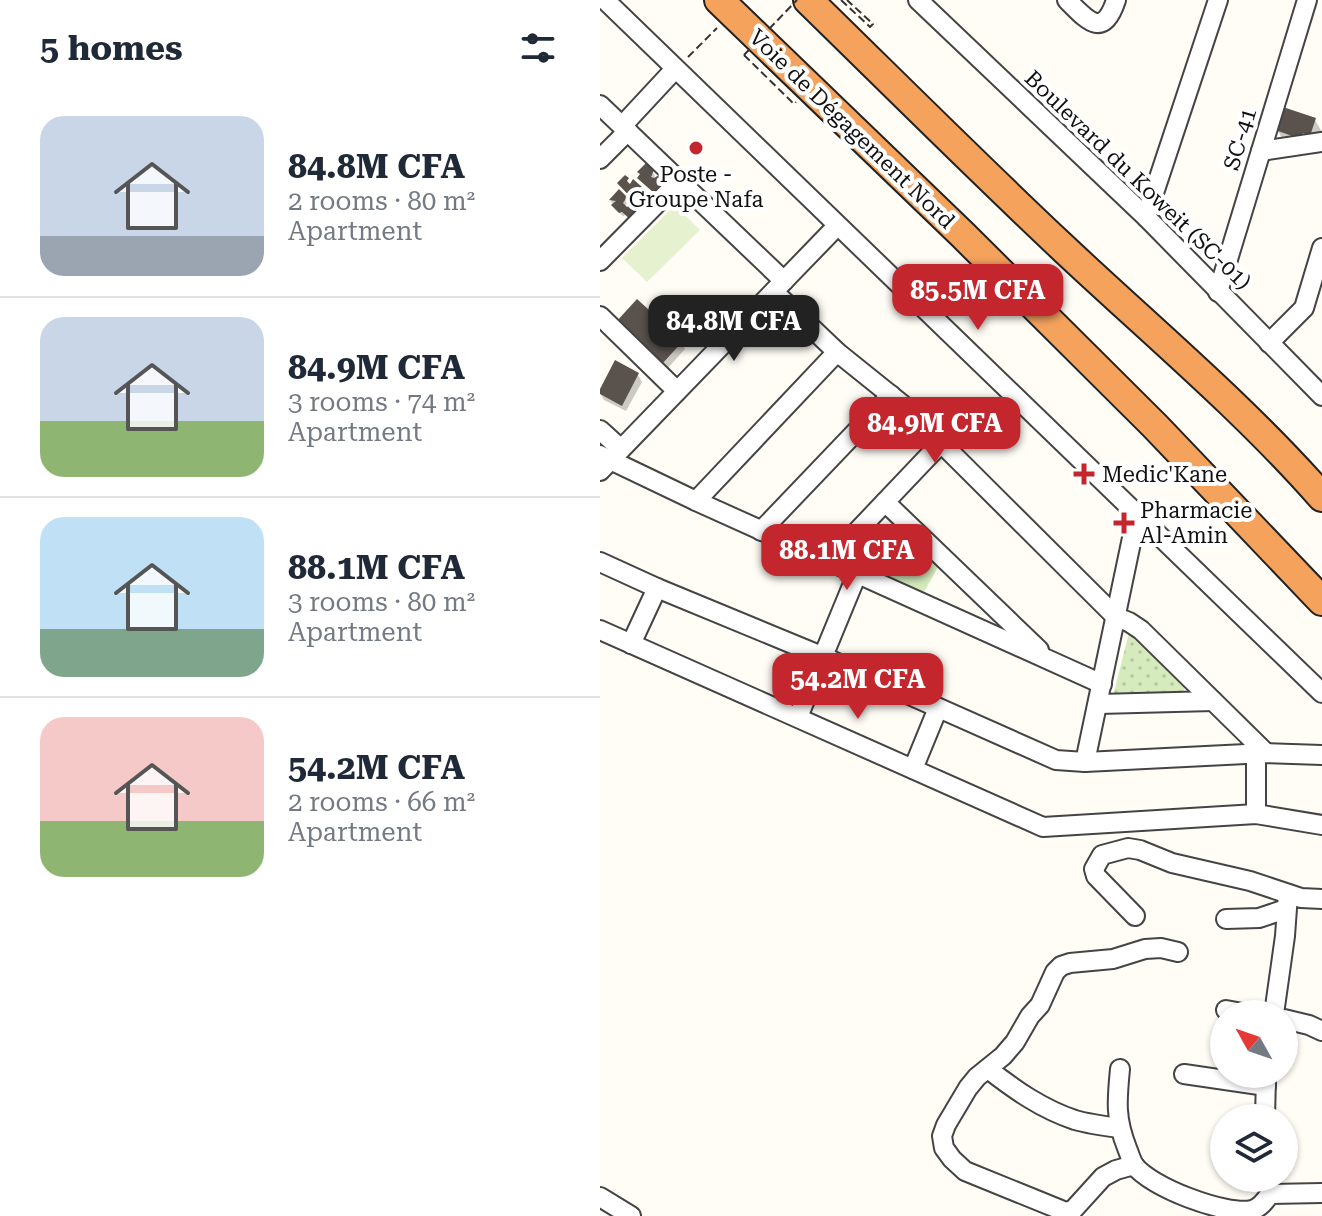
<!DOCTYPE html>
<html lang="en">
<head>
<meta charset="utf-8">
<style>
  :root { --surface:#fff; --page:#f2f2f3; --text:#1f2937; --muted:#747a83; --line:#e0e1e3; --accent:#c4262e }
  body { margin:0; font-family:"Roboto Serif",serif; background:var(--page); color:var(--text); height:100vh; display:flex; flex-direction:column; font-size:30px; white-space:nowrap }
  * { box-sizing:border-box; margin:0 }
  p { font-size:26px; color:var(--muted) }
  .icon { flex:none; width:44px; height:44px; fill:none; stroke:currentColor; stroke-width:2; stroke-linecap:round; stroke-linejoin:round }
  .map { position:relative; flex:1; overflow:hidden }
  .details { display:flex; flex-direction:column; background:var(--surface); width:600px }
  .details>* { flex:none }
  .needle { width:52px; rotate:310deg }
  .fabs { position:absolute; left:610px; top:1000px; display:grid; gap:16px }
  .fabs a { display:grid; place-items:center; width:88px; height:88px; border-radius:50%; background:var(--surface); box-shadow:0 2px 6px #0004; font-size:40px }
  .price { position:absolute; translate:-50% -68px; padding:0 18px; border-radius:16px; background:var(--accent); color:#fff; font-size:26px; line-height:52px; filter:drop-shadow(0 2px 4px #0008) }
  .price::after { content:''; position:absolute; left:50%; top:48px; width:24px; height:18px; margin-left:-12px; background:inherit; clip-path:polygon(0 0,100% 0,50% 100%) }
  .price.active { background:#222; color:#fff }
  ul { padding:0; list-style:none }
  li { display:flex; align-items:center; gap:24px; height:200px; padding:0 40px }
  li+li { border-top:2px solid var(--line) }
  li span { display:grid; place-items:center; flex:none; width:224px; height:160px; border-radius:24px; color:#555 }
  li>.icon { margin-inline-start:auto }
  span .icon { width:96px; height:96px; fill:#fffc; stroke-width:1 }
  li b { font-size:34px }
  h2 { display:flex; justify-content:space-between; align-items:center; height:96px; padding:0 40px; font-size:34px }
  main { display:flex; flex:1; min-height:0 }
  .map>svg:first-child { display:block }
</style>
</head>
<body>
<main>
<section class="details">
<h2>5 homes<svg class="icon" aria-label="filters" viewBox="0 0 24 24"><path d="M4 7h16M4 17h16"/><circle cx="9" cy="7" r="2"/><circle cx="15" cy="17" r="2"/></svg></h2>
<ul>
<li><span style="background:linear-gradient(#c9d6e8 75%,#9aa5b1 0)"><svg class="icon" aria-label="home" viewBox="0 0 24 24"><path d="M3 11l9-7 9 7M6 9v11h12V9"/></svg></span><div><b>84.8M CFA</b><p>2 rooms · 80 m²</p><p>Apartment</p></div></li>
<li><span style="background:linear-gradient(#c9d6e8 65%,#8fb573 0)"><svg class="icon" aria-label="home" viewBox="0 0 24 24"><path d="M3 11l9-7 9 7M6 9v11h12V9"/></svg></span><div><b>84.9M CFA</b><p>3 rooms · 74 m²</p><p>Apartment</p></div></li>
<li><span style="background:linear-gradient(#bfe0f5 70%,#7fa58c 0)"><svg class="icon" aria-label="home" viewBox="0 0 24 24"><path d="M3 11l9-7 9 7M6 9v11h12V9"/></svg></span><div><b>88.1M CFA</b><p>3 rooms · 80 m²</p><p>Apartment</p></div></li>
<li><span style="background:linear-gradient(#f6c9c9 65%,#8fb573 0)"><svg class="icon" aria-label="home" viewBox="0 0 24 24"><path d="M3 11l9-7 9 7M6 9v11h12V9"/></svg></span><div><b>54.2M CFA</b><p>2 rooms · 66 m²</p><p>Apartment</p></div></li>
</ul>
</section>
<div class="map">
<svg width="722" height="1216" viewBox="0 0 722 1216">
  <defs>
    <pattern id="park-dots" width="8" height="8" patternUnits="userSpaceOnUse" patternTransform="scale(2)"><rect width="8" height="8" fill="#d5ebbd"/><path d="M2 2h.1M6 6h.1" fill="none" stroke="#b6c8a1" stroke-width="1.8" stroke-linecap="round"/></pattern>
  </defs>
  <rect width="100%" height="100%" fill="#fffdf5"/>
  <path fill="url(#park-dots)" d="M530,629L585,680L584,695L513,696Z"/>
  <path fill="#d5ebbd" d="M294,524L338,567L324,592L288,581L271,572L268,553Z"/>
  <path fill="#e6f2cf" d="M75,205L100,230L47,282L22,258Z"/>
  <g fill="#0003">
    <path d="M715,120L722,132V138L685,144L677,129Z"/>
    <path d="M52,171L55,176L52,182L59,178L66,186L56,195L42,182Z"/>
    <path d="M19,192L28,202L20,214L32,205L39,214L33,221L25,215L23,216L16,210L11,201Z"/>
    <path d="M22,329L82,343L85,349L67,369Z"/>
    <path d="M38,375L42,382L26,411L4,400L0,393Z"/>
  </g>
  <g fill="#5a524d">
    <path d="M683,107L716,118L710,136L703,133L701,139L675,130Z"/>
    <path d="M46,163L54,170L51,177L54,178L59,175L65,180L53,192L37,178L40,174L37,172Z"/>
    <path d="M25,175L29,178L27,181L30,184L33,179L42,187L38,191L49,198L40,207L17,183Z"/>
    <path d="M19,189L27,197L23,203L27,207L33,203L38,209L30,219L22,212L19,213L11,205L16,201L9,200Z"/>
    <path d="M37,299L83,341L62,364L16,322Z"/>
    <path d="M15,360L39,373L22,406L0,394V389Z"/>
  </g>
  <g fill="none" stroke-linecap="round" stroke-linejoin="round">
    <defs>
      <g id="minor">
        <path d="M5,0L722,693"/>
        <path d="M318,0L546,217L722,396"/>
        <path d="M467,0C487,20 503,40 516,0"/>
        <path d="M0,105L184,281"/>
        <path d="M22,126L75,69"/>
        <path d="M661,151L722,142"/>
        <path d="M0,159L28,131"/>
        <path d="M546,217L618,0"/>
        <path d="M0,261L79,181"/>
        <path d="M174,292L237,352L303,405L516,617L529,622L541,630L666,753"/>
        <path d="M618,292L707,0"/>
        <path d="M0,316L77,391"/>
        <path d="M669,343L704,308L722,248"/>
        <path d="M0,430L21,449"/>
        <path d="M0,455L96,501L502,684"/>
        <path d="M0,471L237,226"/>
        <path d="M96,501L237,352"/>
        <path d="M285,502L439,650"/>
        <path d="M161,531L291,395"/>
        <path d="M229,561L342,442"/>
        <path d="M0,562L57,588L224,657L456,760L485,762L666,753L722,755"/>
        <path d="M0,630L443,827L656,814L722,825"/>
        <path d="M31,644L57,588"/>
        <path d="M499,704L613,701"/>
        <path d="M198,717L257,574"/>
        <path d="M656,754V814"/>
        <path d="M485,762L537,514"/>
        <path d="M313,769L338,708"/>
        <path d="M535,916L496,876L494,869L502,855L528,848L540,850L572,863L650,881L701,898L722,899"/>
        <path d="M626,919L659,918L686,909"/>
        <path d="M626,1010L648,1014"/>
        <path d="M674,1014L685,936L688,894"/>
        <path d="M684,1019L709,1025L722,1031"/>
        <path d="M388,1069C415,1090 442,1109 475,1120C489,1124 504,1126 519,1128"/>
        <path d="M520,1069C517,1100 515,1118 527,1148C529,1153 531,1160 534,1165C550,1187 626,1216 652,1210C660,1208 665,1201 670,1194L722,1193"/>
        <path d="M584,1074L666,1086"/>
        <path d="M665,1118L666,1077"/>
        <path d="M534,1165L516,1170L503,1177L473,1210L466,1212L365,1171L352,1159L344,1148L342,1136L346,1125L368,1088L377,1077L403,1056L415,1042L430,1016L440,1005L455,972L461,966L470,963L513,959L545,949L561,948L578,952"/>
        <path d="M0,1197L31,1216"/>
      </g>
      <g id="highway">
        <path d="M119,0L363,235L555,426L722,601"/>
        <path d="M208,0C292,82 375,165 460,245C548,328 642,406 722,497"/>
      </g>
    </defs>
    <use href="#minor" stroke="#444" stroke-width="22"/>
    <use href="#highway" stroke="#222" stroke-width="32"/>
    <g stroke="#333" stroke-width="2" stroke-dasharray="8 4" stroke-linecap="butt">
      <path d="M241,0L270,27L273,24L247,0"/>
      <path d="M144,55L194,104L196,102"/>
      <path d="M88,57L117,28"/>
    </g>
    <use href="#minor" stroke="#fff" stroke-width="18"/>
    <use href="#highway" stroke="#f5a25d" stroke-width="28"/>
    <path stroke="#333" stroke-width="2" stroke-dasharray="8 4" stroke-linecap="butt" d="M144,55L197,0"/>
  </g>
  <g fill="#c4262e" stroke="#fff" stroke-width="3">
    <circle cx="96" cy="148" r="8"/>
    <path d="M480 462h8v8h8v8h-8v8h-8v-8h-8v-8h8z"/>
    <path d="M520 511h8v8h8v8h-8v8h-8v-8h-8v-8h8z"/>
  </g>
  <g text-anchor="middle" dominant-baseline="central" stroke-width="8" stroke-linejoin="round" paint-order="stroke">
    <g font-size="22" fill="#111" stroke="#fff">
      <text transform="translate(252 129) rotate(44)">Voie de Dégagement Nord</text>
      <text transform="translate(640 139) rotate(-73)">SC-41</text>
      <text transform="translate(538 180) rotate(44)">Boulevard du Koweit (SC-01)</text>
    </g>
    <g font-size="22" fill="#111" stroke="#fff" text-anchor="start">
      <text x="96" y="174" text-anchor="middle">Poste -<tspan x="96" dy="25">Groupe Nafa</tspan></text>
      <text x="502" y="474">Medic'Kane</text>
      <text x="540" y="510">Pharmacie<tspan x="540" dy="25">Al-Amin</tspan></text>
    </g>
  </g>
</svg>
<div class="fabs">
<a><svg class="needle" viewBox="-14 -14 28 28"><path d="M0-13l5 13h-10z" fill="#e53935"/><path d="M0 13l5-13h-10z" fill="#747a83"/></svg></a>
<a><svg class="icon" aria-label="layers" viewBox="0 0 24 24"><path d="M12 4l9 5-9 5-9-5zM3 14l9 5 9-5"/></svg></a>
</div>
<b class="price" style="left:378px;top:332px">85.5M CFA</b>
<b class="price active" style="left:134px;top:363px">84.8M CFA</b>
<b class="price" style="left:335px;top:465px">84.9M CFA</b>
<b class="price" style="left:247px;top:592px">88.1M CFA</b>
<b class="price" style="left:258px;top:721px">54.2M CFA</b>
</div>
</main>
</body>
</html>
